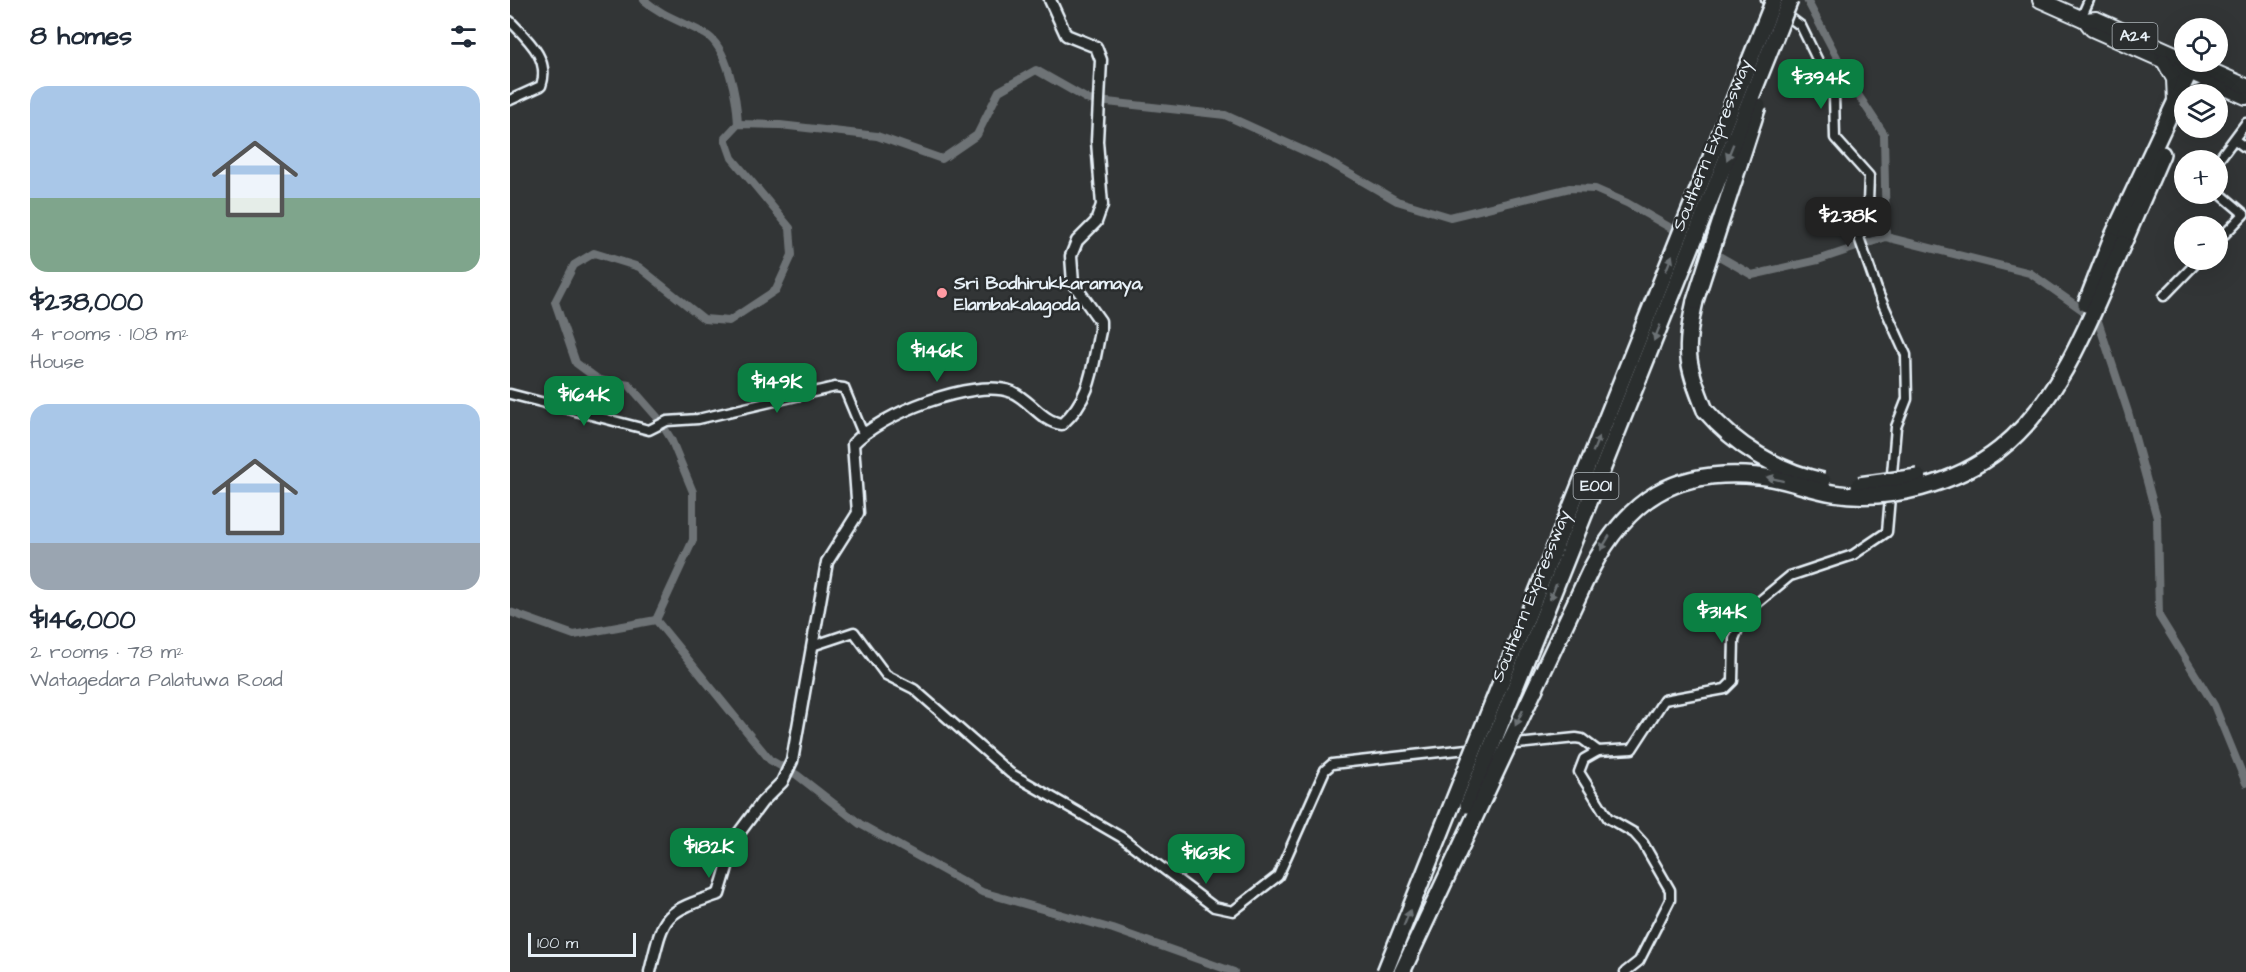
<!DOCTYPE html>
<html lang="en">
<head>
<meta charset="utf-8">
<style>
  :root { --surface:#fff; --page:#f2f2f3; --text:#1f2937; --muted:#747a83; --accent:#0b8043 }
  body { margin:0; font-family:"Architects Daughter",sans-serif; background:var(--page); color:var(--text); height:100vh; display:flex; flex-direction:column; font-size:22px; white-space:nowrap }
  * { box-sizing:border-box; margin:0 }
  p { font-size:20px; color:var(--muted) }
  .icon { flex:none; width:33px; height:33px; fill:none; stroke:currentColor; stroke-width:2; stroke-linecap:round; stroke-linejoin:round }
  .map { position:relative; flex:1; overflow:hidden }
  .side { display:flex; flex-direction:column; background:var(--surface); width:510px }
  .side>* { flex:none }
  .fabs { position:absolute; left:1664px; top:18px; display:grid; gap:12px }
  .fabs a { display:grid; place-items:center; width:54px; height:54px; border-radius:50%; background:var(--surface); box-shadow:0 6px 24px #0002; font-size:30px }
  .scale { position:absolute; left:18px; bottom:15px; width:108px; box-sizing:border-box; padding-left:6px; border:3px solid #e8f1f8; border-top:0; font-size:16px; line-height:21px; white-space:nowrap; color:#e8f1f8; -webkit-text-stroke:4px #2a2d2e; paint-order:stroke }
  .price { position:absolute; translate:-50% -51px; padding:0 14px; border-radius:12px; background:var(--accent); color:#fff; font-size:20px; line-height:39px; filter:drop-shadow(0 2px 3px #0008) }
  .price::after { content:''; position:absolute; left:50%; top:36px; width:18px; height:14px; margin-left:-9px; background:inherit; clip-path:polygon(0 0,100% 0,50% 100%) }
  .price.current { background:#222; color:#fff }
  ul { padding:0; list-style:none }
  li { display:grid; align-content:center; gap:12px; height:318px; padding:0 30px }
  li span { display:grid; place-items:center; height:186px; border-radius:18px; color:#555 }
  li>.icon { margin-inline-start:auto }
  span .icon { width:108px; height:108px; fill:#fffc; stroke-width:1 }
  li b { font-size:26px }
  h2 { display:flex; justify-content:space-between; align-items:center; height:72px; padding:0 30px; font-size:26px }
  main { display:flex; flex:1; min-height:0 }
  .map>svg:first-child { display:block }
</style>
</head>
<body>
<main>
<section class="side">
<h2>8 homes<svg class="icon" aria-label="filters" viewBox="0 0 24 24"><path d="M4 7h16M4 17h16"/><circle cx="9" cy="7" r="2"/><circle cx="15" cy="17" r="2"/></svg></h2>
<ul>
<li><span style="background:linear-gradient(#a9c7e8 60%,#7fa58c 0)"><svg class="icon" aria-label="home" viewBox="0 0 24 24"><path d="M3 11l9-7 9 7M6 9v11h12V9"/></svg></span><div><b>$238,000</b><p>4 rooms · 108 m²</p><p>House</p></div></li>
<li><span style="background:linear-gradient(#a9c7e8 75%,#9aa5b1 0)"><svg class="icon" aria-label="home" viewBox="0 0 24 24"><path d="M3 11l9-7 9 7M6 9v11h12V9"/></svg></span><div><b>$146,000</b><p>2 rooms · 78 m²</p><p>Watagedara Palatuwa Road</p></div></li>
</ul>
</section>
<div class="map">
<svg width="1736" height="972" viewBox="0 0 1736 972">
  <rect width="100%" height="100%" fill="#323536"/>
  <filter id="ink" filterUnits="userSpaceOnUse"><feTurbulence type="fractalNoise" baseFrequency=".0167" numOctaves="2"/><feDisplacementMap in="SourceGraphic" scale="12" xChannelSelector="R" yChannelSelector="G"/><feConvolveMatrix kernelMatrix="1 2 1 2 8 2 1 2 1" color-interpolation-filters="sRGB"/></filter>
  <g filter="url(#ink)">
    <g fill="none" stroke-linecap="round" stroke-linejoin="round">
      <g stroke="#6e7376" stroke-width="8">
        <path d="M134,0C152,16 174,22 195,34C218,46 227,100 228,124"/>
        <path d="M1297,0L1341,84L1374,134L1376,237"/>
        <path d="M1183,241L1242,275L1308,260L1376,237L1520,273L1588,321L1618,412L1647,518L1649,616L1704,705L1736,783"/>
        <path d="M0,612L64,635L146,620L260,760L287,775L350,824L472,892L603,929L724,972"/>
        <path d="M146,620L183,540V492L161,439L148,418L119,385L89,380L66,363L45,302L64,265L84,253L129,267L194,319L219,321L266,290L282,255L280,228L222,158L215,138L228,124L270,125L367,136L432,159L467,135L489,91L526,70L579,100L715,115L819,162L887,201L940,217L1060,188L1085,189L1117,203L1173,235"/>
      </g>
      <defs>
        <g id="minor">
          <path d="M1571,18L1579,0"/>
          <path d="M0,21C17,39 41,59 31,86L0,100"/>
          <path d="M1725,140L1736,148"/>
          <path d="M1707,162L1736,123"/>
          <path d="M1707,191L1734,214L1707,242"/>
          <path d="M1654,296L1689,260"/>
          <path d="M0,394L139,430L157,421L188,419L325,387L334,388L351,429L355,431"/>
          <path d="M302,646L344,632L376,675L404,689L500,773L611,837L704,907L723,911L768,876L815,770L822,764L966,748"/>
          <path d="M997,745L1066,738L1072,739L1088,751"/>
          <path d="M1115,972L1129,961L1160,900V890L1133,843L1124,833L1098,818L1069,772L1074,759L1088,751L1122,749L1154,700L1215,689L1223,681L1224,639L1234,614L1280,576L1343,555L1377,532L1386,427L1397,399L1396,355L1369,295L1345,226L1358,203L1359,176L1325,138L1324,94L1291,26L1256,0"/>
        </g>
        <path id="tertiary" d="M140,972C154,914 152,913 209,894L226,837L252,802L272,782L282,761L317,562L348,513L343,444C369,415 463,377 502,392C520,400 532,422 552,424C582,397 582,368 590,331V321L563,283L561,256L567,241L586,222L592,205L587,141L591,60L586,47L556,35L540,0"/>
        <g id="trunk">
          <path d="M1530,0L1575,20L1582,29L1736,97"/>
          <path d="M1575,20L1586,19L1674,58"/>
          <path d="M1654,61L1664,79L1665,101"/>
          <path d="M1682,62L1736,86"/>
          <path d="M1684,94L1695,90H1713"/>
        </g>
        <g id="motorway">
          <path d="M1601,240L1684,62"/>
          <path d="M1613,244L1652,154"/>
          <path d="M1185,301C1174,350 1176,364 1195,410"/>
        </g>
      </defs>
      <use href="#minor" stroke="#e8f1f8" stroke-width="13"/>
      <use href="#tertiary" stroke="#e8f1f8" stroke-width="15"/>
      <use href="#trunk" stroke="#e8f1f8" stroke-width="18"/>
      <use href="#motorway" stroke="#e8f1f8" stroke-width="20"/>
      <use href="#minor" stroke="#2a2d2e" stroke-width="8"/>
      <use href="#tertiary" stroke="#2a2d2e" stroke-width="10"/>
      <use href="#trunk" stroke="#2a2d2e" stroke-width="14"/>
      <use href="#motorway" stroke="#2a2d2e" stroke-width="15"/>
      <defs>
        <g id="motorway-bridge">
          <path d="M1185,301L1248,106"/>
          <path d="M1576,304L1601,240"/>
          <path d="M1195,410C1225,445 1267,471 1313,481"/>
          <path d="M1349,485L1408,477"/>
          <path d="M958,805L1280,0"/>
          <path d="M875,972L1264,0"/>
          <path d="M892,972L1080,571C1118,499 1164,468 1248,476C1273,478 1298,489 1323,493C1379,502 1446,484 1490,449C1552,400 1582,314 1613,244"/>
        </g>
      </defs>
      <use href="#motorway-bridge" stroke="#e8f1f8" stroke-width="20" stroke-linecap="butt"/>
      <use href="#motorway-bridge" stroke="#2a2d2e" stroke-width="15"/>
    </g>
    <defs><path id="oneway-solid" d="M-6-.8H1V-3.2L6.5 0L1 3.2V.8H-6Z" transform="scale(1.5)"/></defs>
    <g fill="#6c7275">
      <use href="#oneway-solid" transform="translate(1220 152) rotate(112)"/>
      <use href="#oneway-solid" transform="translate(1159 263) rotate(-68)"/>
      <use href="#oneway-solid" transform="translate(1147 333) rotate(112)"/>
      <use href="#oneway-solid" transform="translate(1086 444) rotate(-68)"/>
      <use href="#oneway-solid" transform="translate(1265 479) rotate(-167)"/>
      <use href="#oneway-solid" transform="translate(1095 543) rotate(121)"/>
      <use href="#oneway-solid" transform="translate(1043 592) rotate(112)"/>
      <use href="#oneway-solid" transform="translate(1009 718) rotate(116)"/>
      <use href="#oneway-solid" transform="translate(897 918) rotate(-68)"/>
    </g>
  </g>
  <circle fill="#ff9aa2" stroke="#2a2d2e" stroke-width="2" cx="432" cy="293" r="6"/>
  <g text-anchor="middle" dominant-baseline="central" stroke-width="5" stroke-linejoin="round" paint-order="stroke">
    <g fill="#2a2d2e" stroke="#afb6bb" stroke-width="1.5">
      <rect x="1602.5" y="23" width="45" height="26" rx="4.5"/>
      <rect x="1063.5" y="473" width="45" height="26" rx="4.5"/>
    </g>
    <g font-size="16" font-weight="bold" fill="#e8f1f8">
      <text x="1625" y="36">A24</text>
      <text x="1086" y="486">E001</text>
    </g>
    <g font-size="18" fill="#e8f1f8" stroke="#2a2d2e">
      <text transform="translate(1202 145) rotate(-68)">Southern Expressway</text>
      <text transform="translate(1021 596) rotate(-68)">Southern Expressway</text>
    </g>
    <g font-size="18" font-weight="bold" fill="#e8f1f8" stroke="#2a2d2e" text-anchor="start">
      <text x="444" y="283">Sri Bodhirukkaramaya,<tspan x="444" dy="21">Elambakalagoda</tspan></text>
    </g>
  </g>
</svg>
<div class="fabs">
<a><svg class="icon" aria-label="locate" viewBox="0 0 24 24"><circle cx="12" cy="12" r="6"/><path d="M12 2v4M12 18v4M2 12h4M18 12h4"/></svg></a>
<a><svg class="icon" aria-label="layers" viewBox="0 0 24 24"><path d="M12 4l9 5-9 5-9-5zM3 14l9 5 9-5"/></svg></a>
<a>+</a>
<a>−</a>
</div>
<div class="scale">100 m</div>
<b class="price" style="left:1311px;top:110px">$394K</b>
<b class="price current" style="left:1338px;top:248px">$238K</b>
<b class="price" style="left:427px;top:383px">$146K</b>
<b class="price" style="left:267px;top:414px">$149K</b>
<b class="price" style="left:74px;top:427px">$164K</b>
<b class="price" style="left:1212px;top:644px">$314K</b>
<b class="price" style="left:199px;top:879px">$182K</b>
<b class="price" style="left:696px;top:885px">$163K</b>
</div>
</main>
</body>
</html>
